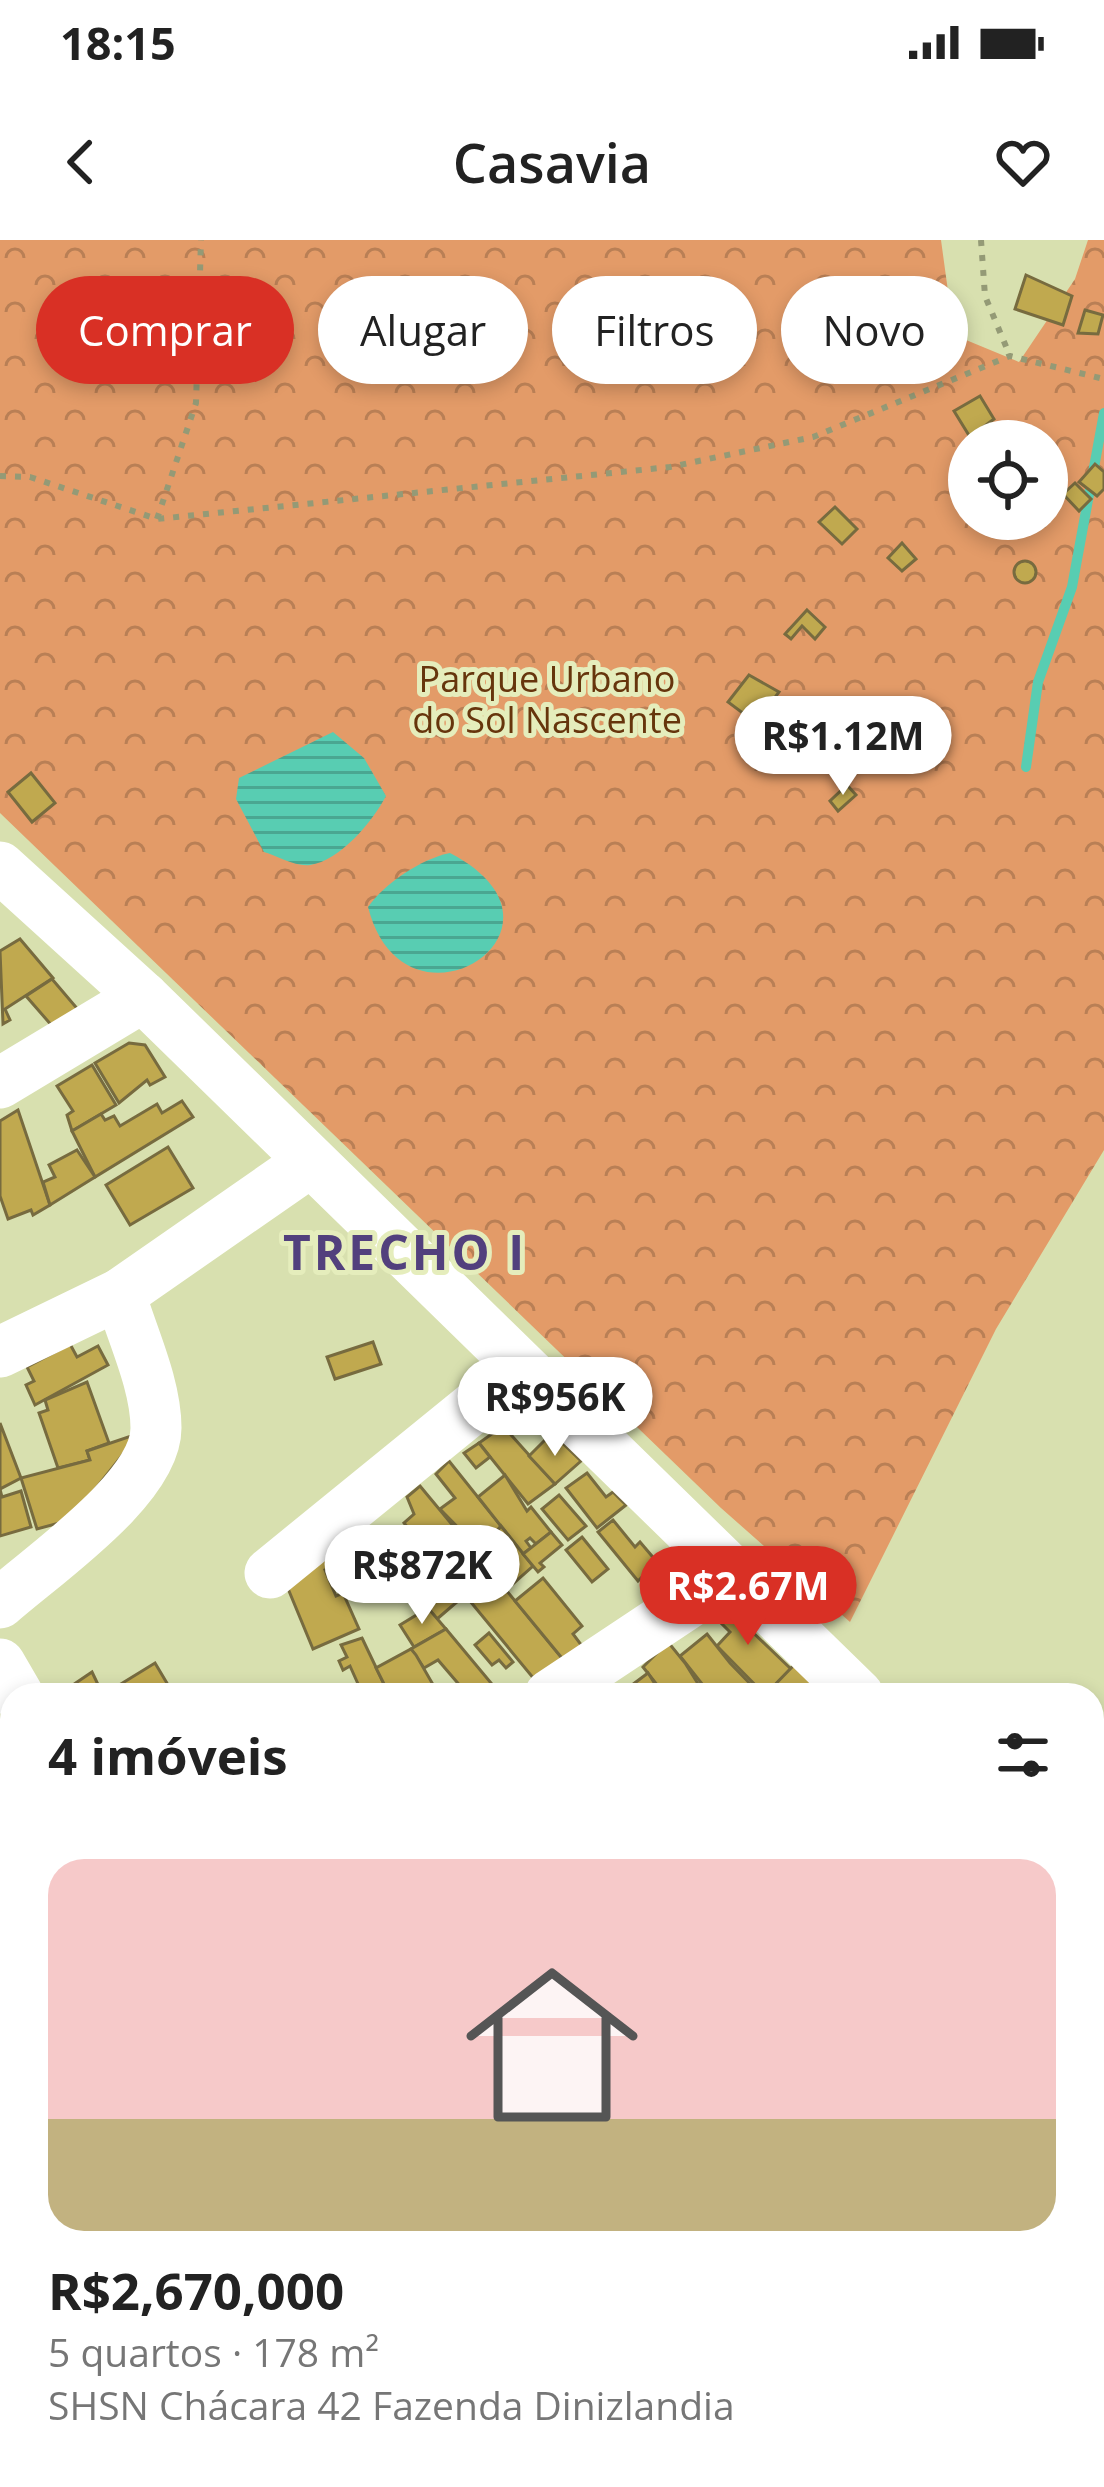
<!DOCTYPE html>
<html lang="pt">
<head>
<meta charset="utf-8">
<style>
  :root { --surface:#fff; --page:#f2f2f2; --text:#222; --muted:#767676; --line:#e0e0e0; --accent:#d93025 }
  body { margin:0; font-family:"Open Sans",sans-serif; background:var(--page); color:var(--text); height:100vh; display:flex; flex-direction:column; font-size:45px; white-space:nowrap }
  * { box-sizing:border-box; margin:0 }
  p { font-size:39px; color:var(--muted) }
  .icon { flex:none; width:66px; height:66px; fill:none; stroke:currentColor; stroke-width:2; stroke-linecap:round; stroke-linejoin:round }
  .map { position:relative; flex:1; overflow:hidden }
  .drawer { position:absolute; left:0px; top:1443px; width:1104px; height:804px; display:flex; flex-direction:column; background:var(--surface); border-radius:36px 36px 0 0; box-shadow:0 6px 18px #0003 }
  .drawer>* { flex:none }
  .guide { position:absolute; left:36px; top:36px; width:1032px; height:108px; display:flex; gap:24px }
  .tools { position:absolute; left:948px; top:180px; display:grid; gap:24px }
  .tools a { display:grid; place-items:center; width:120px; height:120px; border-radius:50%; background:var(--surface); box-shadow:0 6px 18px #0003; font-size:60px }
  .price { position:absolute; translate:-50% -102px; padding:0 27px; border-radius:42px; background:#fff; color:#222; font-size:39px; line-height:78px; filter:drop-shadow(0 3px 6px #0008) }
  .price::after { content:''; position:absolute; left:50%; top:72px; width:36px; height:27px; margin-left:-18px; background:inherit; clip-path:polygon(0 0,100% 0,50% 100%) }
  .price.on { background:var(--accent); color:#fff }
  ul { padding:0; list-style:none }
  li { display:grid; align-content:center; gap:24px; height:636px; padding:0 48px }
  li+li { border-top:3px solid var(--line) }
  li span { display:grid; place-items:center; height:372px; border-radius:36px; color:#555 }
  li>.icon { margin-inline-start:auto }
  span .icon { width:216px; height:216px; fill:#fffc; stroke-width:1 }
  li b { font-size:51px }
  h2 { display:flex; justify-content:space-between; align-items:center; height:144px; padding:0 48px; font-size:51px }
  .chip { padding:0 42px; border-radius:54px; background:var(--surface); box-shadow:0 6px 18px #0003; font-size:42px; line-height:108px }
  .chip.on { background:var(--accent); color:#fff }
  .status { display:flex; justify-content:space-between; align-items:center; height:84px; padding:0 60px; background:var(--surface); direction:ltr }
  .status svg { height:33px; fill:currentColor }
  header { display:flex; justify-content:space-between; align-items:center; height:156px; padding:0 48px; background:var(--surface); font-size:54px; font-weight:600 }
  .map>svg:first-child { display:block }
</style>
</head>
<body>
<div class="status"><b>18:15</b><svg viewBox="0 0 49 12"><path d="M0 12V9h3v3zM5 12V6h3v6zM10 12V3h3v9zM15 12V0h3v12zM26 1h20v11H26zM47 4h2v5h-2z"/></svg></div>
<header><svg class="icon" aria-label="back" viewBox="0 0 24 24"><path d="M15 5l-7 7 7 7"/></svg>Casavia<svg class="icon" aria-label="heart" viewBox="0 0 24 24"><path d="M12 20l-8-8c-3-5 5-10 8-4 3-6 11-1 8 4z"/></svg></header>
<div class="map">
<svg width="1104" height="2247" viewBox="0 0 1104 2247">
  <defs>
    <pattern id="forest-crowns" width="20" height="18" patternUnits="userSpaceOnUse" patternTransform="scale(3)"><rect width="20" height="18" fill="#e39b68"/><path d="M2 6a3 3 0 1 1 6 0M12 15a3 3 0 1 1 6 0" fill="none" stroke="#b97f55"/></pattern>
    <pattern id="water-rules" width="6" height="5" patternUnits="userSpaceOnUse" patternTransform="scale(3)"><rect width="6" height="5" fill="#58cdb2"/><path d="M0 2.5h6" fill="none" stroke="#4aa791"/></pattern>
  </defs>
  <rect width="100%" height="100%" fill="#d8e0af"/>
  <path fill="url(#forest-crowns)" fill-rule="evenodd" d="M0,0H941L954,95L1019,122L1075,39L1088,0H1104V910L996,1089L850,1382L721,1268L0,573ZM969,201H1047V279H969Z"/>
  <g fill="url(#water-rules)">
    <path d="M333,492L364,518L386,556C373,581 340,621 310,625C296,627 277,616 264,612L236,559L239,538Z"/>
    <path d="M450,613C594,688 404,809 368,667C385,643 421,619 450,613Z"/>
  </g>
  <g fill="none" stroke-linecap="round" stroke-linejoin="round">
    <path stroke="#58cdb2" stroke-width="10" d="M1026,527L1038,442L1072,347L1104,173"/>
  </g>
  <g fill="#c0a94f" stroke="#776b3f" stroke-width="3">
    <path d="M1026,35L1072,56L1063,85L1015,69Z"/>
    <path d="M1085,70L1103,75L1098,94L1078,93Z"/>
    <path d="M980,156L994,179L970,197L954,171Z"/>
    <path d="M1095,224L1104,232V249L1097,256L1079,242Z"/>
    <path d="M1047,225L1062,235L1047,258Z"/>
    <path d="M1075,243L1091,259L1079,271L1063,254Z"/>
    <path d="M835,267L857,289L842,304L819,282Z"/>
    <path d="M995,279H1024L1008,296Z"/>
    <path d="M902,303L916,319L902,331L888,318Z"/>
    <circle cx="1025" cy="332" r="11"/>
    <path d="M807,370L825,387L815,399L802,386L791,399L785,394Z"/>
    <path d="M749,435L779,452L756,483L728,462Z"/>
    <path d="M877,484L898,493L885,516L863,501Z"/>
    <path d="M31,533L55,563L32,582L8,552Z"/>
    <path d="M847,545L856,555L838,571L830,561Z"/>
    <path d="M20,699L53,738L5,769L10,780L3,784L0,711Z"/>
    <path d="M52,739L86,779L60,795L26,756Z"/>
    <path d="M129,803L145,805L165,837L150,845L147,840L119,863L95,823Z"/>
    <path d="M92,825L116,865L72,891L67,875L73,871L57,846Z"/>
    <path d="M182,861L193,877L95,937L72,891L101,874L105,880L114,876L120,886L157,864L162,873Z"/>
    <path d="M18,870L50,965L33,975L31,970L8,979L0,956V881Z"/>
    <path d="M168,907L193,948L130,985L106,945Z"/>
    <path d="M77,910L95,937L50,965L43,942L55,937L49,925Z"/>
    <path d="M373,1102L381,1124L335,1139L327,1117Z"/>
    <path d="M70,1104L77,1117L98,1106L108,1125L35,1165L26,1145L34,1141L27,1127Z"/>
    <path d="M87,1142L109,1203L87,1211L90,1220L58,1228L39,1173L48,1170L45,1160Z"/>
    <path d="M0,1183L21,1238L0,1249Z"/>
    <path d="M503,1186L555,1244L528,1264L479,1203Z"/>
    <path d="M140,1193L62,1291L59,1283L37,1289L21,1238L90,1220L87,1211Z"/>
    <path d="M552,1193L581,1221L555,1244L529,1216Z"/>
    <path d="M479,1203L490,1217L476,1228L464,1213Z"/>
    <path d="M449,1221L501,1286L481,1311L440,1269L455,1258L436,1234Z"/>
    <path d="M587,1233L606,1257L613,1252L626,1265L597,1288L566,1248Z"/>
    <path d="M505,1235L527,1271L531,1267L551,1292L536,1304L530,1298L526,1301L531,1308L523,1314L478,1257Z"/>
    <path d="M420,1246L493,1334L474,1348L462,1341L457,1346L404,1283L414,1274L407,1257Z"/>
    <path d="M0,1249L2,1257L21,1251L31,1287L0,1296Z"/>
    <path d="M559,1255L586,1286L568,1300L542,1269Z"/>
    <path d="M613,1280L635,1307L640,1302L657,1322L638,1341L598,1292Z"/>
    <path d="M501,1286L533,1326L506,1350L480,1312Z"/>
    <path d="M551,1292L562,1305L540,1323L544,1327L538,1332L523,1314Z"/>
    <path d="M414,1295L465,1355L437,1379L386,1318Z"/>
    <path d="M582,1297L608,1329L592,1342L566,1310Z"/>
    <path d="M327,1314L332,1328L325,1330L336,1356L343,1353L359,1389L313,1409L282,1334Z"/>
    <path d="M493,1334L566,1423L539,1445L465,1355Z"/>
    <path d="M543,1338L582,1386L573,1394L585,1410L566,1423L515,1361Z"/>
    <path d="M725,1356L746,1376L741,1381L791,1429L765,1455L717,1406L730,1392L708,1370Z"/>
    <path d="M428,1368L446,1389L414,1407L400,1385Z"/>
    <path d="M446,1389L501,1455H468L438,1420L424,1428L411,1409Z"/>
    <path d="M489,1393L513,1422L506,1428L499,1420L492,1425L475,1405Z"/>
    <path d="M707,1394L730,1423L761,1455H716L706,1449L680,1416Z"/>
    <path d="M362,1398L384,1444L363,1455L350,1426L343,1430L339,1421L347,1417L341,1405Z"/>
    <path d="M668,1402L685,1423L705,1455H665L643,1427Z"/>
    <path d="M411,1409L416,1415L439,1455H393L384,1444L376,1428Z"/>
    <path d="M155,1423L174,1455H103Z"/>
    <path d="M795,1424L826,1455H765Z"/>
    <path d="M92,1432L103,1455H58Z"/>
    <path d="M648,1433L662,1455H628L624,1451Z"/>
    <path d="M12,1610V1657L0,1671V1617Z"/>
    <path d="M10,1664L12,1718L2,1724L0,1671Z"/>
    <path d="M3,1725L12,1746L0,1758V1728Z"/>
    <path d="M1103,1731L1104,1761L1092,1772V1741Z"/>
    <path d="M8,1750L12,1803L3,1811L10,1818L0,1828V1758Z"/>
    <path d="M1104,1761V1812L1092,1799V1772Z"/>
    <path d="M1092,1804L1104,1817V1842L1092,1853Z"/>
    <path d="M0,1836L12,1849V1894L0,1882Z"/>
    <path d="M1092,1860L1104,1873V1903L1092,1913Z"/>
    <path d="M1100,1908L1104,1958L1092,1969V1915Z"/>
    <path d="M1104,1966V2027L1092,2037V1977Z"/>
    <path d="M0,2010L12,2022V2054L0,2042Z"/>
    <path d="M0,2042L12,2054V2081L0,2069Z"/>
    <path d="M0,2087L12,2099V2128L0,2115Z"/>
    <path d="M12,2158V2201L0,2210V2169Z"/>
    <path d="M1092,2216L1104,2227V2247L1083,2235H1092Z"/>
    <path d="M59,2235H180L181,2237L164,2247H63Z"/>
    <path d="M219,2235H240L245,2244L225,2247Z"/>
    <path d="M542,2235H608L619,2247H543L537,2239Z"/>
    <path d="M608,2235H660L670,2247H619Z"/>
    <path d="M660,2235H714L724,2246L670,2247Z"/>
    <path d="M738,2235H784L773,2247H728Z"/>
    <path d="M803,2235H898L904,2240L898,2247H817Z"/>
    <path d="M909,2235H964L950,2247H922Z"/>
    <path d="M1029,2235H1071L1083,2247H1030L1023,2241Z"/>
  </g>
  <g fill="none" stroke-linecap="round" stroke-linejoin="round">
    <g stroke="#949a76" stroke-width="6" stroke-dasharray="6 9" stroke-linecap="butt">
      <path d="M981,0L985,56L1010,116"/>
      <path d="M0,236L30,237L157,279L670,227L813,197L1010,116L1104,139"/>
      <path d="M157,279L196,163L201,0"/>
    </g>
    <g stroke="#fff" stroke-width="51">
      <path d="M0,627L143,757L858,1455"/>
      <path d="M0,843L143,757"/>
      <path d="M0,1112L120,1054L310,922"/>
      <path d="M270,1333L522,1128"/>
      <path d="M0,1363C44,1324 156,1248 156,1188C156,1144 132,1095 120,1054"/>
      <path d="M0,1424L18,1455"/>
      <path d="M550,1455L732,1334"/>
      <path d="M1092,1671L1104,1682"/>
      <path d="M0,1950L12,1939"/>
      <path d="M436,2235L454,2247"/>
      <path d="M369,2247L397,2235"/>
      <path d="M493,2247L506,2235"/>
      <path d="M975,2247L987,2235"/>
    </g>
  </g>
  <g text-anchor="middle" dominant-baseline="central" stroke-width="10" stroke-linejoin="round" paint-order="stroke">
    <g font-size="36" fill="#66350c" stroke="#e5edbc">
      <text x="547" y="438">Parque Urbano<tspan x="547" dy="41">do Sol Nascente</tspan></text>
    </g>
    <g font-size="48" font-weight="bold" letter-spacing="3" fill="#52407d" stroke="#e5edbc">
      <text x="405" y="1011">TRECHO I</text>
    </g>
  </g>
</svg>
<div class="tools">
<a><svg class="icon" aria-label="locate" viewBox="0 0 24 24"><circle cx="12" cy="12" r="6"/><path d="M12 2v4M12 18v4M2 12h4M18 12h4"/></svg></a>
</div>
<b class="price" style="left:843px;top:558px">R$1.12M</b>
<b class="price" style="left:555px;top:1219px">R$956K</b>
<b class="price" style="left:422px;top:1387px">R$872K</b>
<b class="price on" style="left:748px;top:1408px">R$2.67M</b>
<div class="guide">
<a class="chip on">Comprar</a>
<a class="chip">Alugar</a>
<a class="chip">Filtros</a>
<a class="chip">Novo</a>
</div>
<section class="drawer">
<h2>4 imóveis<svg class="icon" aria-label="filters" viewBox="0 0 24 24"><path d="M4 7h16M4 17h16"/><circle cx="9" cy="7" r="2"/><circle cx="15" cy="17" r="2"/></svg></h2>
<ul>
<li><span style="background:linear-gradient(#f6c9c9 70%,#c2b280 0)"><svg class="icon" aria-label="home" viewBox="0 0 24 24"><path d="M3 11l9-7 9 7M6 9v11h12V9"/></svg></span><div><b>R$2,670,000</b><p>5 quartos · 178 m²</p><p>SHSN Chácara 42 Fazenda Dinizlandia</p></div></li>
</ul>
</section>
</div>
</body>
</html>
